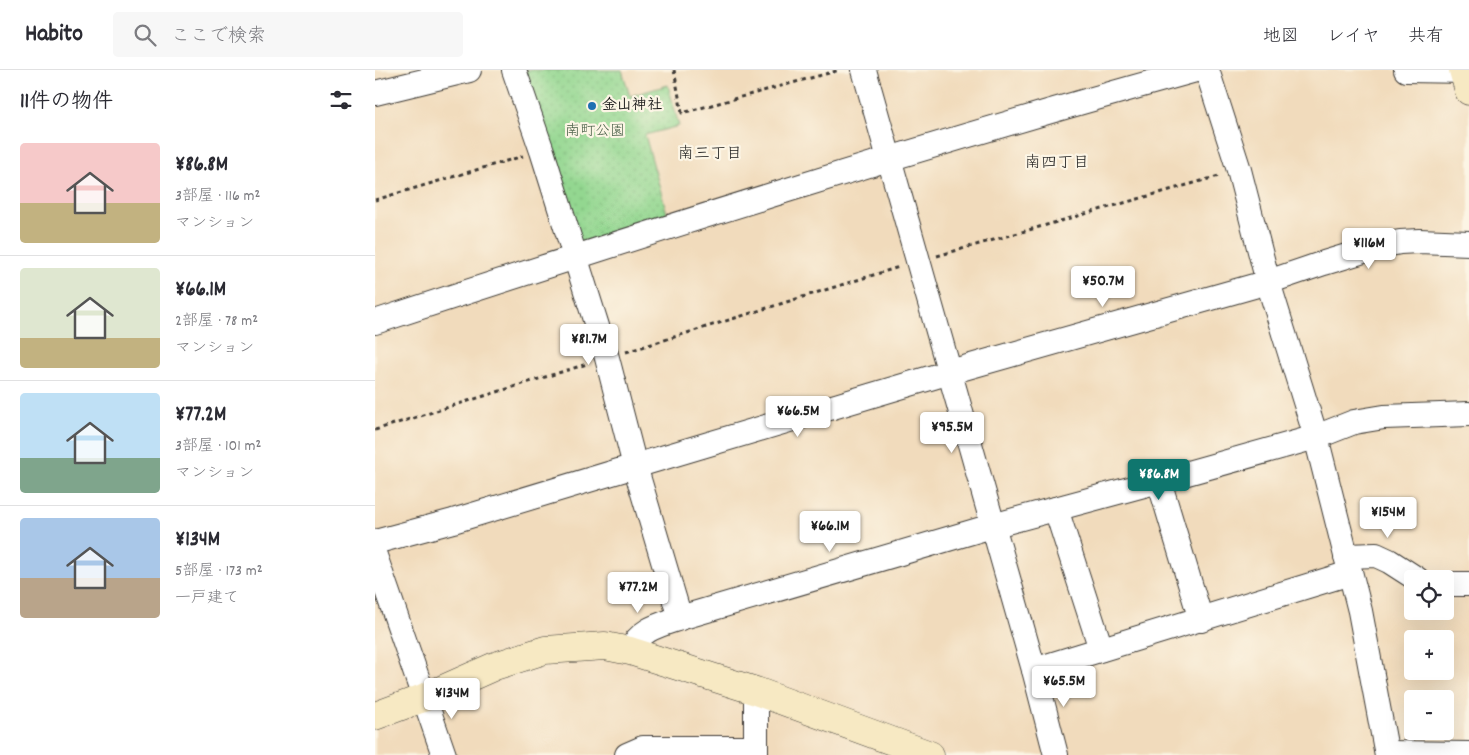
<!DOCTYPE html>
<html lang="ja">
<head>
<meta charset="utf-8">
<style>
  :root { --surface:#fff; --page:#f7f7f7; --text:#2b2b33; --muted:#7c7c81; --line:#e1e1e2; --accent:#0f766e }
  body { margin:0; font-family:Dekko,"Klee One",sans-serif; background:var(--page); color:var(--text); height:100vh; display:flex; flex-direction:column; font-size:19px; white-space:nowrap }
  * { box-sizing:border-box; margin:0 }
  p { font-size:16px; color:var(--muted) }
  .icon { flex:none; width:28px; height:28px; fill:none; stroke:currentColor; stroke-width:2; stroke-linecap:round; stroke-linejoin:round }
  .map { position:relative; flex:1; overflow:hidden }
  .panel { display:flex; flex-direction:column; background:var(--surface); width:375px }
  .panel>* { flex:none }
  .tools { position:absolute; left:1029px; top:500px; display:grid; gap:10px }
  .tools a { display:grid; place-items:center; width:50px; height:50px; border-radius:5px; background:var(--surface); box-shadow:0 5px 20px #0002; font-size:25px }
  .price { position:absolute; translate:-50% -42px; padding:0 11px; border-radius:5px; background:#fff; color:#222; font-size:16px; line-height:32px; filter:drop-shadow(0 1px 2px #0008) }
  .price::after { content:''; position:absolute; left:50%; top:30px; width:15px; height:11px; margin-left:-8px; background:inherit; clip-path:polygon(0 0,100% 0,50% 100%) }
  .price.active { background:var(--accent); color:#fff }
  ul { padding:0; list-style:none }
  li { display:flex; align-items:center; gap:15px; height:125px; padding:0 20px }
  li+li { border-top:1px solid var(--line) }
  li span { display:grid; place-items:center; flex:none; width:140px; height:100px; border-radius:5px; color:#555 }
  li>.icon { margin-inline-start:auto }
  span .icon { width:60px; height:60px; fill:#fffc; stroke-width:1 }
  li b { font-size:21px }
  h2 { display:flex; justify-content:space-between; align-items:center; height:60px; padding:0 20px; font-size:21px }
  header { display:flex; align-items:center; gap:30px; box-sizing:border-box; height:70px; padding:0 25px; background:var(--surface); border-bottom:1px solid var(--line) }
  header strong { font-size:24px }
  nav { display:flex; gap:28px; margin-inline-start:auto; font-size:18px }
  .search { width:350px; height:45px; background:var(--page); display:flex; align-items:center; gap:12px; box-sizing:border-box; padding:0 18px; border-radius:5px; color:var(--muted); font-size:19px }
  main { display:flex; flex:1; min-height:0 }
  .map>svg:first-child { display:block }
</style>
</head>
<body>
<header>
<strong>Habito</strong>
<div class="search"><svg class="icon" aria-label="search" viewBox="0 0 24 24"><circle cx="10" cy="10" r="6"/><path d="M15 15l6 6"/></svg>ここで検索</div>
<nav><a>地図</a><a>レイヤ</a><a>共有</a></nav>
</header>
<main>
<section class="panel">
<h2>11件の物件<svg class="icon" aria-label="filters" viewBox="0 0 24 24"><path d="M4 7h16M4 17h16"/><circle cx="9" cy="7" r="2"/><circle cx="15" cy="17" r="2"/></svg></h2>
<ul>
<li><span style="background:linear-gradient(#f6c9c9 60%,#c2b280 0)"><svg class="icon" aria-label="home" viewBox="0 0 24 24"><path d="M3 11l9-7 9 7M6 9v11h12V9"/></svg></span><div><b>¥86.8M</b><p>3部屋 · 116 m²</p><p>マンション</p></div></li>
<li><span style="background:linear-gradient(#dfe7d0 70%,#c2b280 0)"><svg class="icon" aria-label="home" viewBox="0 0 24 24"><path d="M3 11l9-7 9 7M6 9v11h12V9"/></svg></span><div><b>¥66.1M</b><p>2部屋 · 78 m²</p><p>マンション</p></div></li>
<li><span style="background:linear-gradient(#bfe0f5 65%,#7fa58c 0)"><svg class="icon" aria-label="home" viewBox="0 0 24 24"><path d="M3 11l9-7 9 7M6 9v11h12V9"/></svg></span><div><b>¥77.2M</b><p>3部屋 · 101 m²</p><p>マンション</p></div></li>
<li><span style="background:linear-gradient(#a9c7e8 60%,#b9a48a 0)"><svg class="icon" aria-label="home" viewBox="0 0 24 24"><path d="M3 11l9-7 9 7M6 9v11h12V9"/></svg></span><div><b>¥134M</b><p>5部屋 · 173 m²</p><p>一戸建て</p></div></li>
</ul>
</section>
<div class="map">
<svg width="1094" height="685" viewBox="0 0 1094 685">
  <defs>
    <pattern id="grass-dots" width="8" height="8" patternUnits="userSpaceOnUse" patternTransform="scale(1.25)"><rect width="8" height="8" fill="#93d790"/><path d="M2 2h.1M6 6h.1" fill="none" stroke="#7eb87c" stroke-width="1.8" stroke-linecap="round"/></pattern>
  </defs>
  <rect width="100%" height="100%" fill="#fcf5e5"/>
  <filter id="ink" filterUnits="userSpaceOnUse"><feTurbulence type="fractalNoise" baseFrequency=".02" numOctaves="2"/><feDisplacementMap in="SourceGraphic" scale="10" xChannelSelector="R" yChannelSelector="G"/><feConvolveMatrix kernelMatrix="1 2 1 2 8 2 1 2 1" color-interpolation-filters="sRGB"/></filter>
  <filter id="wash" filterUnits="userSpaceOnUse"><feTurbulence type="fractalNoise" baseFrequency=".0096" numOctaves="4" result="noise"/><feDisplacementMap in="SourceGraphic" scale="20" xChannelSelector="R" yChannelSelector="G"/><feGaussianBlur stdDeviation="1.12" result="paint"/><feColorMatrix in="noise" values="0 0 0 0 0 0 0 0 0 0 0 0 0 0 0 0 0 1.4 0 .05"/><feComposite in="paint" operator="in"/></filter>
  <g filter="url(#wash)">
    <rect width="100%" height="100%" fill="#f1dbbc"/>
    <path fill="url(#grass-dots)" stroke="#587a56" d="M149,0H247L255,26L293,15L304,56L270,65L295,154L202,180Z"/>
  </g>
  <g filter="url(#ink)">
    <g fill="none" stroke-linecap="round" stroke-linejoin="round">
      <defs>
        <g id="street">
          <path d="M139,0L167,81L232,288L260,396L305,548"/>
          <path d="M489,0L659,600L681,685"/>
          <path d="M832,0L864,100L893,212L941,367L985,541L1012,685"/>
          <path d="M1031,0L1094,1"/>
          <path d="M0,23L94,0"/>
          <path d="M0,252C272,163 545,76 821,0"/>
          <path d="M784,411L826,550"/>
          <path d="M681,439L726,579"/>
          <path d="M0,472L78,451L260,396L575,302L893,212L949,193L1005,176L1025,172L1044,171L1094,173"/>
          <path d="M0,486L69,685"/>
          <path d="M971,486L1001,485L1014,491L1042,509"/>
          <path d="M1070,514H1094"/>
          <path d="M255,581C265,559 284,555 305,548L617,456L784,411L941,367L979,352L1009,347L1094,344"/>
          <path d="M659,600L975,503"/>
          <path d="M381,621V685"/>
          <path d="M1012,683L1094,684"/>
          <path d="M252,685L268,678H381"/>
        </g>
        <g id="secondary">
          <path d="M1088,0L1094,21"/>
          <path d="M0,646L48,628L120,596L170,580L230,576L255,581L381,621L555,685"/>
        </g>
      </defs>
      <use href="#street" stroke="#3c3934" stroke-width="26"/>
      <use href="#secondary" stroke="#3c3934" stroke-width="29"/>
      <g stroke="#3c3934" stroke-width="3" stroke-dasharray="4 4" stroke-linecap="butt">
        <path d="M299,0L307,43L465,0"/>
        <path d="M0,130L148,86"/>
        <path d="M562,186L844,106"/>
        <path d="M251,282L524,197"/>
        <path d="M0,360L212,294"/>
      </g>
      <use href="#street" stroke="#fff" stroke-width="24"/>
      <use href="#secondary" stroke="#f7e9c3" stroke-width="28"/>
    </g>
  </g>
  <circle fill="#1f6fb2" stroke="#fcf5e5" stroke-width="2" cx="217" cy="36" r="5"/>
  <g text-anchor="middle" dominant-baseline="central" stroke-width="4.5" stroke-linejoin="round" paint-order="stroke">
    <g font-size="15" font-weight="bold" fill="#1c1c1c" stroke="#fcf5e5" text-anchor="start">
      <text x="227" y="36">金山神社</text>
    </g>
    <g font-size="15" fill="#465d45" stroke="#fcf5e5">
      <text x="220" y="62">南町公園</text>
    </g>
    <g font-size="16" fill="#1c1c1c" stroke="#fcf5e5">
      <text x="335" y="84">南三丁目</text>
      <text x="682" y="93">南四丁目</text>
    </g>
  </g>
</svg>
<div class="tools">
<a><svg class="icon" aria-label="locate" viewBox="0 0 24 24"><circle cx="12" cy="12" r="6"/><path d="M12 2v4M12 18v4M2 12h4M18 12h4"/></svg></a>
<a>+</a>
<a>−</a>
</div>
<b class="price" style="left:994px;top:200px">¥116M</b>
<b class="price" style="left:728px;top:238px">¥50.7M</b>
<b class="price" style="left:214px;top:296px">¥81.7M</b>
<b class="price" style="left:423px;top:368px">¥66.5M</b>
<b class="price" style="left:577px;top:384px">¥95.5M</b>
<b class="price active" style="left:784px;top:431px">¥86.8M</b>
<b class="price" style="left:1013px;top:469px">¥154M</b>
<b class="price" style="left:455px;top:483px">¥66.1M</b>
<b class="price" style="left:263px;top:544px">¥77.2M</b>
<b class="price" style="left:689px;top:638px">¥65.5M</b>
<b class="price" style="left:77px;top:650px">¥134M</b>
</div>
</main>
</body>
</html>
